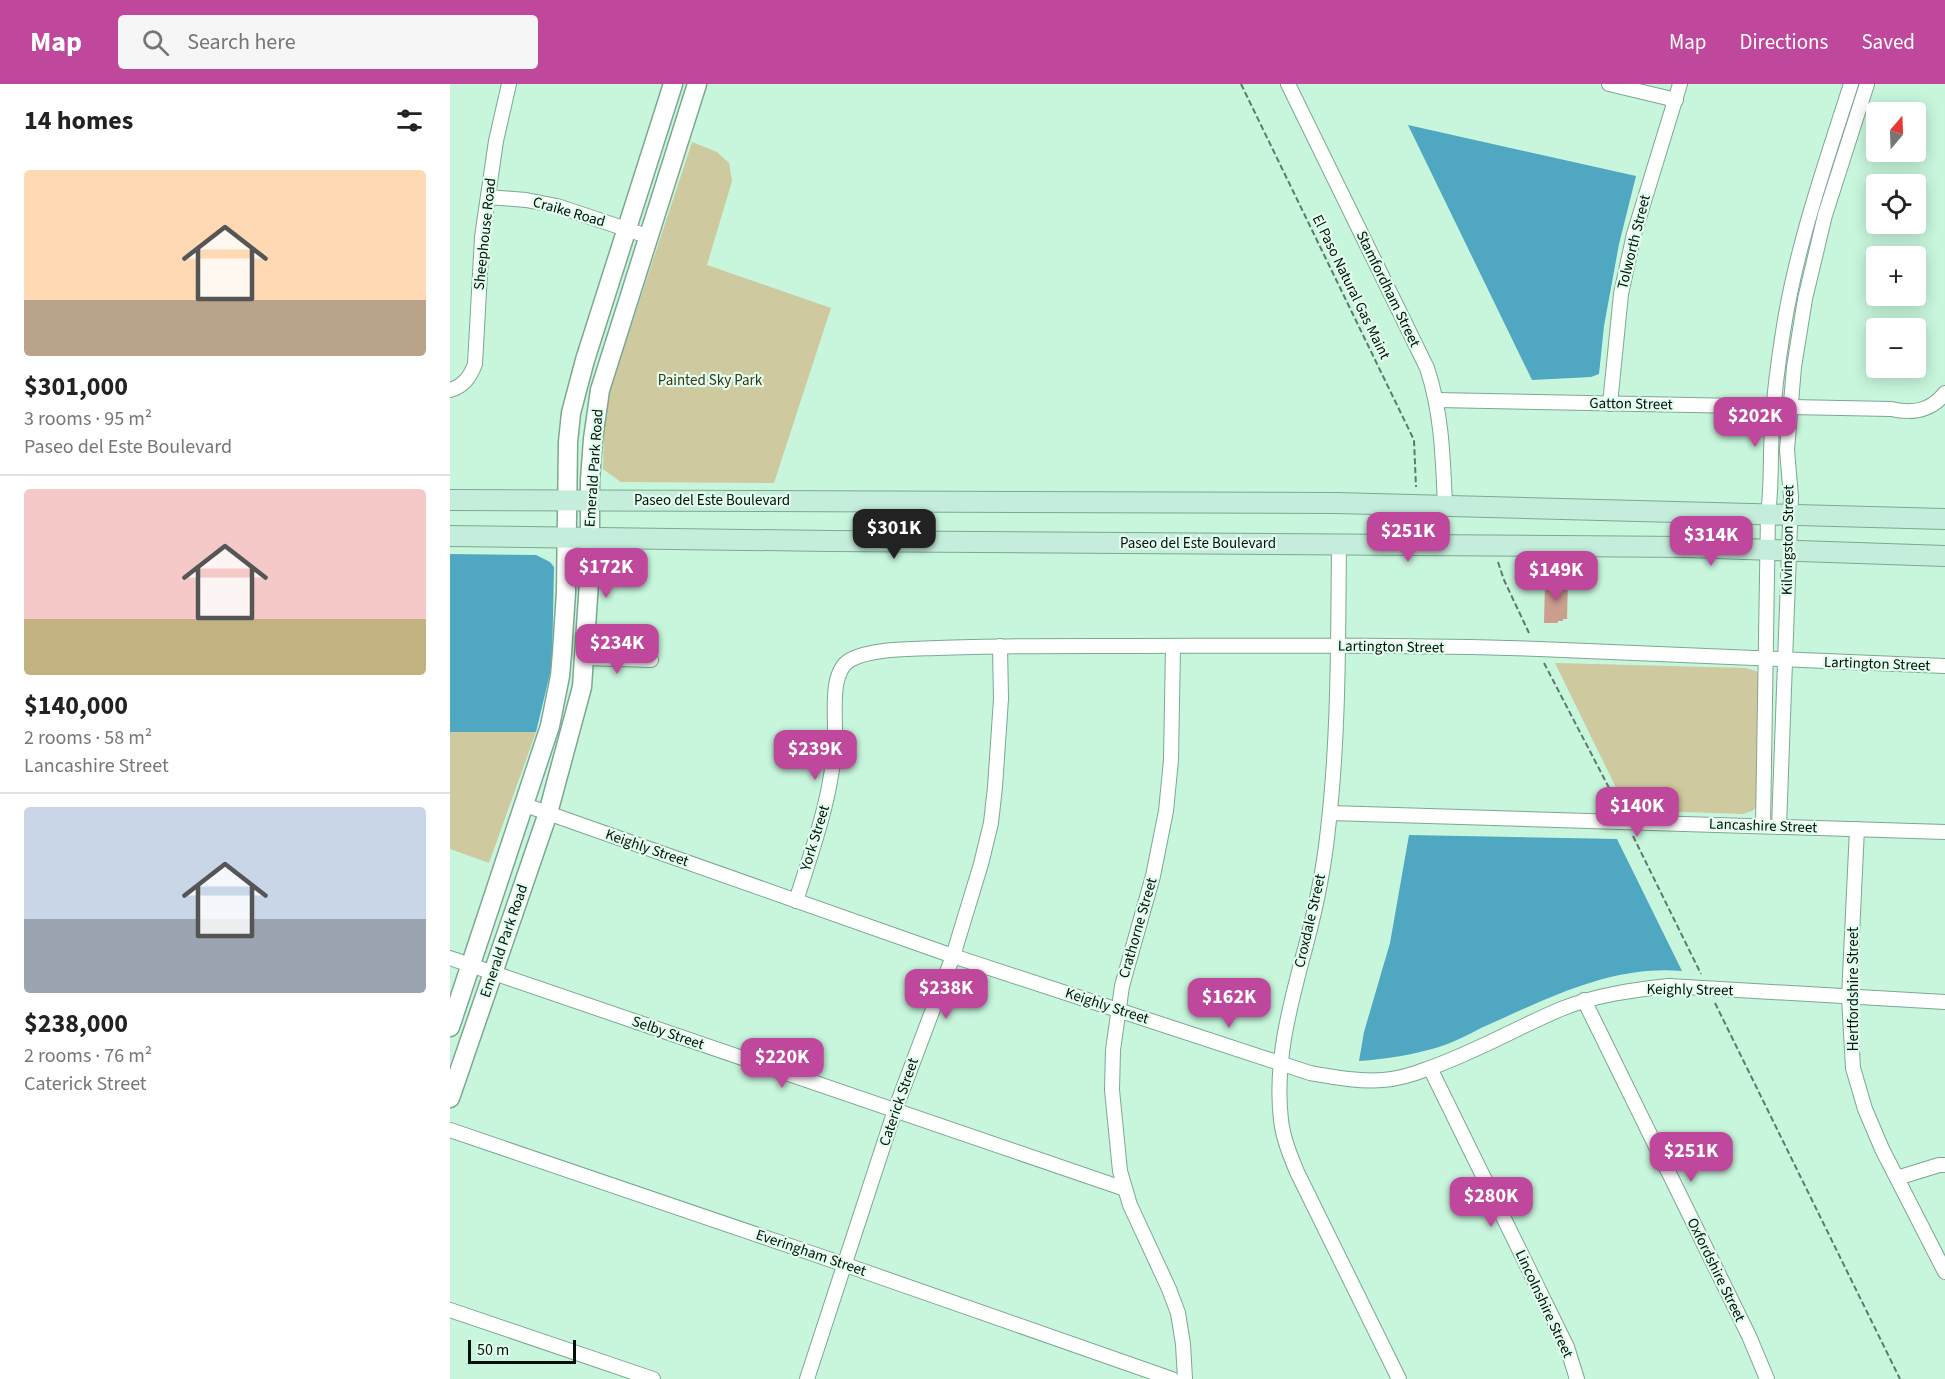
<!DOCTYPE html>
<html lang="en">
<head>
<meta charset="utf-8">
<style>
  :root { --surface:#fff; --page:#f6f6f6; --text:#222; --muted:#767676; --line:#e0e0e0; --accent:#c0489c }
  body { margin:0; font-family:"Source Sans 3",sans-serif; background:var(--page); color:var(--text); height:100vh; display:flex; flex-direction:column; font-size:22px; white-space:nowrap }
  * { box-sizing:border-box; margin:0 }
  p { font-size:20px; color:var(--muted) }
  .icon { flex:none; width:33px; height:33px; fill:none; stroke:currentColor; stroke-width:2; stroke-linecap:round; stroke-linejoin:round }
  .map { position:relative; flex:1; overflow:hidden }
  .drawer { display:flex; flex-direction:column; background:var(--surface); width:450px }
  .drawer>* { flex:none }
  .needle { width:39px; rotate:19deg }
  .controls { position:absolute; left:1416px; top:18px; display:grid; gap:12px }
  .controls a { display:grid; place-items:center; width:60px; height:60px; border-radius:6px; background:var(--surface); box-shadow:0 3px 15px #0003; font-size:30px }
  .scale { position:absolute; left:18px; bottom:15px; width:108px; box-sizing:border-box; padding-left:6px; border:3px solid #021009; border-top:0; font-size:16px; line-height:21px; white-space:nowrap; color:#021009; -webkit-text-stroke:4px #e2feee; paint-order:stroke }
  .price { position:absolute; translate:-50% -51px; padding:0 14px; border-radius:12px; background:var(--accent); color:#fff; font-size:20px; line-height:39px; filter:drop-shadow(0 2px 3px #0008) }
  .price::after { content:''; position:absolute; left:50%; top:36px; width:18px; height:14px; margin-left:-9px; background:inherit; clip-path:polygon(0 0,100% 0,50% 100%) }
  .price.on { background:#222; color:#fff }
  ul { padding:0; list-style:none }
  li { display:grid; align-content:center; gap:12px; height:318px; padding:0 24px }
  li+li { border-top:2px solid var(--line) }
  li span { display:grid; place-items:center; height:186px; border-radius:6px; color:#555 }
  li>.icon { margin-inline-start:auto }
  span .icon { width:108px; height:108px; fill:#fffc; stroke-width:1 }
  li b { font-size:26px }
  h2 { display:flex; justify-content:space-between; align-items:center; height:72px; padding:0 24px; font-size:26px }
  header { display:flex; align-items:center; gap:36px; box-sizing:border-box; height:84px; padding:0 30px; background:var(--accent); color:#fff }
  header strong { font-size:28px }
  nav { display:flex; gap:33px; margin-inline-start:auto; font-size:21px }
  .search { width:420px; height:54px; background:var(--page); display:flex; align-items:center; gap:15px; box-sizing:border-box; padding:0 21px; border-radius:6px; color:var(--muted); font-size:22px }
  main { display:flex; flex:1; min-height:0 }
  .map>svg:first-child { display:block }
</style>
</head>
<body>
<header>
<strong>Map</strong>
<div class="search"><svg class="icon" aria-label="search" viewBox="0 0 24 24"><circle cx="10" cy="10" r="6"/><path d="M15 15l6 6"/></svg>Search here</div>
<nav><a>Map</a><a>Directions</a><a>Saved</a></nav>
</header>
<main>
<section class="drawer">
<h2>14 homes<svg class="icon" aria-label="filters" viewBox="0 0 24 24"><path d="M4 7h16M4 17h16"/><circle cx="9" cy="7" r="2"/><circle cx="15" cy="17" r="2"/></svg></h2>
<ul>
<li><span style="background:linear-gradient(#ffd9b3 70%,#b9a48a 0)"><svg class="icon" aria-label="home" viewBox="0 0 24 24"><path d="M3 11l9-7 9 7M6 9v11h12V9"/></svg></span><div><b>$301,000</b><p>3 rooms · 95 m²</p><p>Paseo del Este Boulevard</p></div></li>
<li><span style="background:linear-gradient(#f6c9c9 70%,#c2b280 0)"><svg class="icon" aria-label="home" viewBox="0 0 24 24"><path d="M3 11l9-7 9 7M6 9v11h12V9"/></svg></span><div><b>$140,000</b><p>2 rooms · 58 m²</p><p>Lancashire Street</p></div></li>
<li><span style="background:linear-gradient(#c9d6e8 60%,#9aa5b1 0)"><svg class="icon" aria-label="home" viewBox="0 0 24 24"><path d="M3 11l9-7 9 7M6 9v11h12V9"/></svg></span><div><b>$238,000</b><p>2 rooms · 76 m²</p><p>Caterick Street</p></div></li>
</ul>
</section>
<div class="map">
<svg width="1495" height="1295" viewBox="0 0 1495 1295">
  <rect width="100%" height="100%" fill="#c7f6dc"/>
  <g fill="#cec99f">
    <path d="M242,58L267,68L279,79L282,97L257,181L381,224L324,399L171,398L153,385L154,332L160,306Z"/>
    <path d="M1105,579L1296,584L1306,587L1312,594L1308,722L1302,727L1293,730L1177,726Z"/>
    <path d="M0,648H86L39,779L0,765Z"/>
  </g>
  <g fill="#4fa7c2">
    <path d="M958,41L1186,92L1169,160L1154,242L1149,290L1141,293L1082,296Z"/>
    <path d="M0,470L86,471L100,478L104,483L102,581L86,648H0Z"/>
    <path d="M959,751L1167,755L1232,887C1159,881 1095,916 1031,944C1018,951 1004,958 989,963C962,971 937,975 909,977L914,948L940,859Z"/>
  </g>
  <path fill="#cb9e8e" d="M1095,498H1118L1117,535H1113V537H1108V539H1094Z"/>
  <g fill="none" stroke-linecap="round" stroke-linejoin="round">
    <defs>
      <g id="minor">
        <path d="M838,0L977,284C992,329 993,375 995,422"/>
        <path d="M1159,0L1226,16"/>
        <path d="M38,113L76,116L107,122L197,152"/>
        <path d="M0,306C14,302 20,293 25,280L32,153L46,57L59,0"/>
        <path d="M987,316L1441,325C1463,330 1481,327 1495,309"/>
        <path d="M1160,320L1171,210L1184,150L1230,0"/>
        <path d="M889,459C888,554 889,651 878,745C874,785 866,823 856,861C841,918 824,976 831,1036C833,1054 840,1071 847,1088L949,1295"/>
        <path d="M723,562L721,676L716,727L703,792L672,902L663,966L662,1006L670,1087L680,1121L719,1205L728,1229L733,1260L735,1295"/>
        <path d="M135,574L201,576"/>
        <path d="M75,721L503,872L860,989C883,993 910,998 933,996C948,995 964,990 977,985C1024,969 1066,944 1111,925C1146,911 1182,906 1219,902L1495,918"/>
        <path d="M880,729L1495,748"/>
        <path d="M1313,742L1318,430C1322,401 1320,372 1322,343C1324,311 1328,279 1333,248C1346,163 1375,81 1401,0"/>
        <path d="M1329,743L1341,413L1337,366L1344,283L1355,215L1375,131L1417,0"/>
        <path d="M1407,745L1399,913L1403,984L1415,1025L1432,1065L1495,1188"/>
        <path d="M346,817C363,763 383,710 385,653C386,632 379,588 400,576C422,564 463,565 487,564C539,562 590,562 642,562C791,562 941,560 1089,565C1224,570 1360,577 1495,582"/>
        <path d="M0,874L675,1105"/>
        <path d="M1134,916L1299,1252L1317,1295"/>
        <path d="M980,984L1117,1263L1127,1295"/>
        <path d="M0,1046L396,1181L722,1295"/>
        <path d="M1447,1094L1489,1081H1495"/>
        <path d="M0,1226L203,1295"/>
        <path d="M357,1295L445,1026L503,872L531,780L541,739L545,703L551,615L550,562"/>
      </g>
      <g id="tertiary">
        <path d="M0,943L100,642L110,592L112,569L116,508L118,358L121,329L135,276L223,0"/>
        <path d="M0,1014L98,729L132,603L140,483V396L143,355L150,306L247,0"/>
      </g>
      <g id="secondary">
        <path d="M0,416L886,419L1495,435"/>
        <path d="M0,452L380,457L1238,463L1495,472"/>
      </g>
    </defs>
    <use href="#minor" stroke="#7ca890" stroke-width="16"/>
    <use href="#tertiary" stroke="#7ca890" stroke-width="21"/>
    <use href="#secondary" stroke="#7ca890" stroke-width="22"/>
    <g stroke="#5d7a6b" stroke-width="2" stroke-dasharray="6 3" stroke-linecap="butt">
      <path d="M791,0L964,356L966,403"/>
      <path d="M1048,478L1054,496L1079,549"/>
      <path d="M1094,579L1169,723"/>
      <path d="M1183,752L1251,890"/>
      <path d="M1265,919L1450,1295"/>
    </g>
    <use href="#minor" stroke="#fff" stroke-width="14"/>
    <use href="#tertiary" stroke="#fff" stroke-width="18"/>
    <use href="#secondary" stroke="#c5eddc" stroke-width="20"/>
  </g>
  <g text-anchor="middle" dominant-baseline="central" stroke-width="4.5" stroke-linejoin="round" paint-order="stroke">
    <g font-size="15" fill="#021009" stroke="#e2feee">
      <text transform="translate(119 128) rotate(16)">Craike Road</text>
      <text transform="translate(35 150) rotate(-84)">Sheephouse Road</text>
      <text transform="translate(1184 158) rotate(-76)">Tolworth Street</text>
      <text transform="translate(901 203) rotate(64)">El Paso Natural Gas Maint</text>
      <text transform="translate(938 205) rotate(64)">Stamfordham Street</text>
      <text transform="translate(1181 320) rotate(1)">Gatton Street</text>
      <text transform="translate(144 384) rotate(-86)">Emerald Park Road</text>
      <text x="262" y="416">Paseo del Este Boulevard</text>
      <text transform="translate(1338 456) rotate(-89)">Kilvingston Street</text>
      <text x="748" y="459">Paseo del Este Boulevard</text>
      <text transform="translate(941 563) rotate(1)">Lartington Street</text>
      <text transform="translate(1427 580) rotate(2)">Lartington Street</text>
      <text transform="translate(1313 742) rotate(2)">Lancashire Street</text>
      <text transform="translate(365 754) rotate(-73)">York Street</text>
      <text transform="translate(197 764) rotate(19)">Keighly Street</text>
      <text transform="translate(860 837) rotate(-77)">Croxdale Street</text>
      <text transform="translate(688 844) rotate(-74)">Crathorne Street</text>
      <text transform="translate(54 857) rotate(-71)">Emerald Park Road</text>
      <text transform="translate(1403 905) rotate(-90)">Hertfordshire Street</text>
      <text transform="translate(1240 906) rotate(1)">Keighly Street</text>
      <text transform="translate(657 922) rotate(18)">Keighly Street</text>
      <text transform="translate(218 949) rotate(19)">Selby Street</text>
      <text transform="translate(449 1018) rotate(-71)">Caterick Street</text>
      <text transform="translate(361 1169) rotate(19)">Everingham Street</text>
      <text transform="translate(1266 1186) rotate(64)">Oxfordshire Street</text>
      <text transform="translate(1094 1220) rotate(65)">Lincolnshire Street</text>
    </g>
    <g font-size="15" fill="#3a3516" stroke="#e2feee">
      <text x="260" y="296">Painted Sky Park</text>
    </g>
  </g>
</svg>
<div class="controls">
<a><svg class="needle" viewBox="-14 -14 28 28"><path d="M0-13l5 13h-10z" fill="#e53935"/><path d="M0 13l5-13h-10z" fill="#767676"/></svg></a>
<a><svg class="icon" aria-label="locate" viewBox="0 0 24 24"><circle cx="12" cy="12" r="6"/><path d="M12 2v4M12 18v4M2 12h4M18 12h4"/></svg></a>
<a>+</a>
<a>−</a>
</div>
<div class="scale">50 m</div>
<b class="price" style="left:1305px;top:364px">$202K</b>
<b class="price on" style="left:444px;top:476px">$301K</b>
<b class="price" style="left:958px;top:479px">$251K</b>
<b class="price" style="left:1261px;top:483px">$314K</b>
<b class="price" style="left:156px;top:515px">$172K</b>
<b class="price" style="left:1106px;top:518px">$149K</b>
<b class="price" style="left:167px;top:591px">$234K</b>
<b class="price" style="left:365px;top:697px">$239K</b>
<b class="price" style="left:1187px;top:754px">$140K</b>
<b class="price" style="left:496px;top:936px">$238K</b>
<b class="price" style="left:779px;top:945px">$162K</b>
<b class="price" style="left:332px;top:1005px">$220K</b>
<b class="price" style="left:1241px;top:1099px">$251K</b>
<b class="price" style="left:1041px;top:1144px">$280K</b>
</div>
</main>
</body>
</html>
